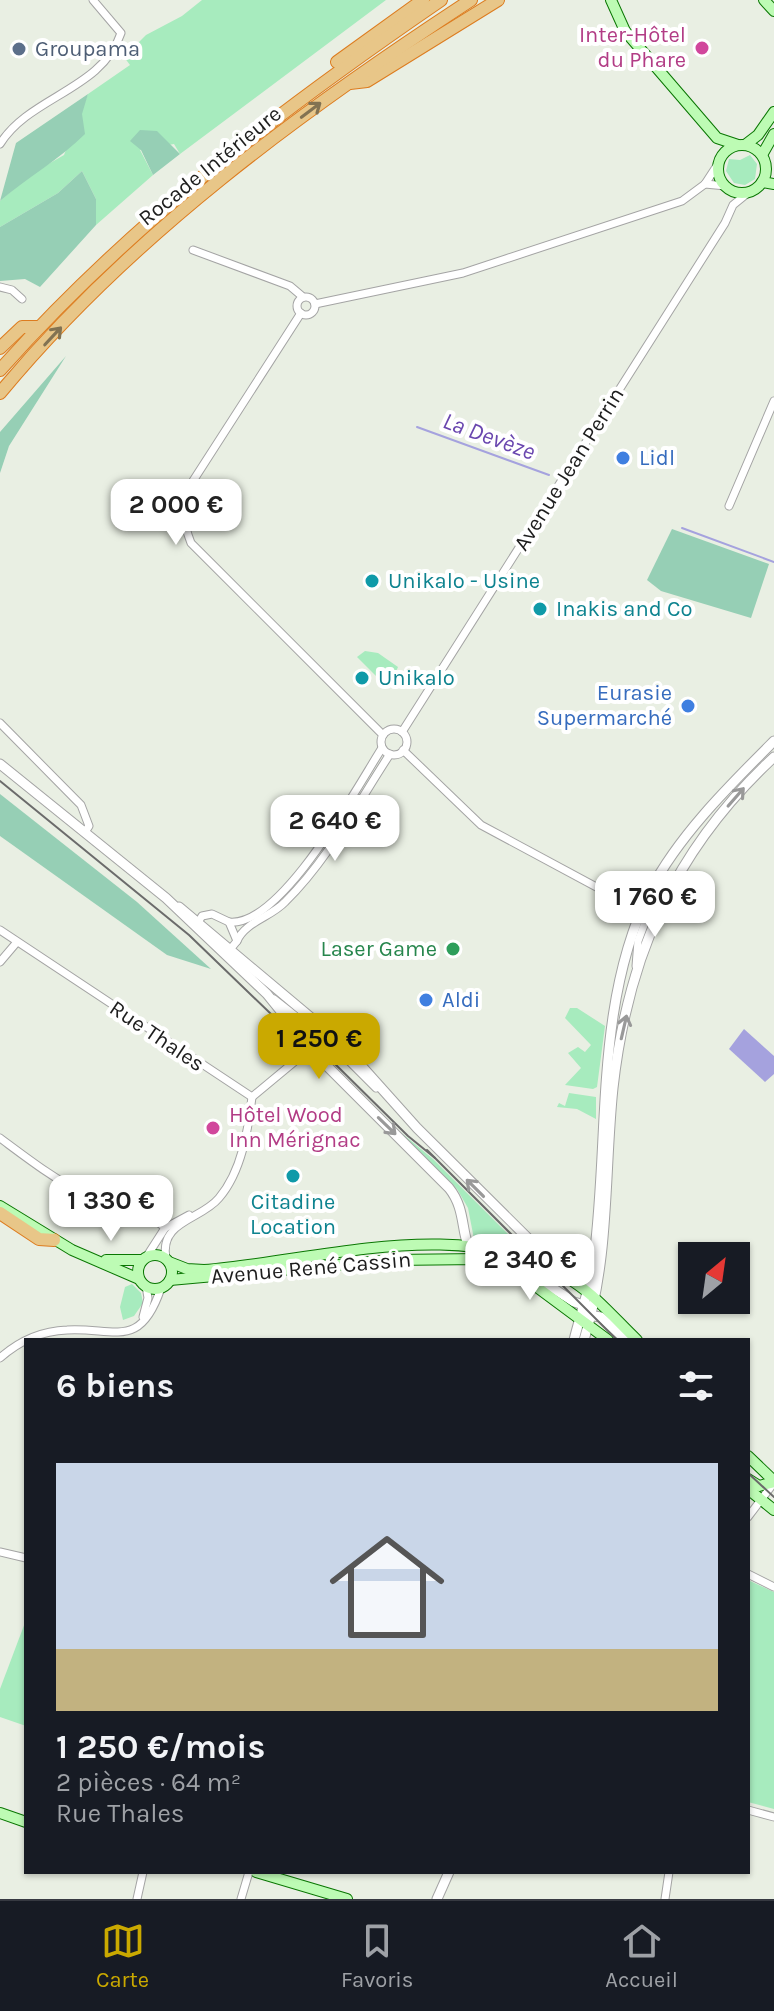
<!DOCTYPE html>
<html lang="fr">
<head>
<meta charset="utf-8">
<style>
  :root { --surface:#171b24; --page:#242831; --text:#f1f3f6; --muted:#9ea1a6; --line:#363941; --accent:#caa900 }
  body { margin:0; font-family:Karla,sans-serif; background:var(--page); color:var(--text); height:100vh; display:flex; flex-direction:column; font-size:30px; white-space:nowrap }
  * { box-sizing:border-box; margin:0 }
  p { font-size:26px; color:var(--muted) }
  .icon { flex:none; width:44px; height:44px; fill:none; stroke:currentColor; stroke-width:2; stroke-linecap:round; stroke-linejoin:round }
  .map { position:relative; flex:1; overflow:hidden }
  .drawer { position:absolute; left:24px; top:1338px; width:726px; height:536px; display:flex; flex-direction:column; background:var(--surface); border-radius:0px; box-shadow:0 2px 6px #0004 }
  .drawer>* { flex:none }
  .needle { width:52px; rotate:29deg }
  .controls { position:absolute; left:678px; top:1242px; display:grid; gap:16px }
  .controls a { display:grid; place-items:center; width:72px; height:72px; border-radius:0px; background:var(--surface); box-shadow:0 2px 6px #0004; font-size:40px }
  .price { position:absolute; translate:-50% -68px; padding:0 18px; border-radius:16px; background:#fff; color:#222; font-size:26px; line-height:52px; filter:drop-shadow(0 2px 4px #0008) }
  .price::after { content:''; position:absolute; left:50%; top:48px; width:24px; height:18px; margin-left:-12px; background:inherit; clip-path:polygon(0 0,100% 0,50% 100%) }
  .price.current { background:var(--accent); color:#111 }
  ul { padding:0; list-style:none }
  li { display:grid; align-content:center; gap:16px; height:424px; padding:0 32px }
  li span { display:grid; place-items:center; height:248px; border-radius:0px; color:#555 }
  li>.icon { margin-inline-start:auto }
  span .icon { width:144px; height:144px; fill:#fffc; stroke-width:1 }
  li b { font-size:34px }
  h2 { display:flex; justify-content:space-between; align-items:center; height:96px; padding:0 32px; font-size:34px }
  .dock { display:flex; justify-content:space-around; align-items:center; height:112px; border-top:2px solid var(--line); background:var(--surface); font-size:22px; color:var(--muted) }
  .dock a { display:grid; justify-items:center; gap:4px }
  .dock .current { color:var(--accent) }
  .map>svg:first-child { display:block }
</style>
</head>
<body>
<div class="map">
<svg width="774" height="1899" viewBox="0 0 774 1899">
  <rect width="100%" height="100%" fill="#e9efe3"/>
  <g fill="#a7ebbe">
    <path d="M202,0H386L180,154L174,144L140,150L153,175L96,225V199L82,171L58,193L0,227V201L31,174L64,155L88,94L130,65L124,57L146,35L182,16Z"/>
    <path d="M750,155L757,164L755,179L745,185L734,183L726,171L729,159L740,160Z"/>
    <path d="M365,651L378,653L398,667L395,674L377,677L357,657Z"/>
    <path d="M570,1008H577L605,1026L597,1087L593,1089L565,1085L581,1068L568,1053L578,1047L585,1052L591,1045L565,1018Z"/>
    <path d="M569,1093L596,1097V1119L577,1109L557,1107L559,1103L565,1106Z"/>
    <path d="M398,1130L433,1159L531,1257L508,1246L474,1239L468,1208L457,1189L396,1132Z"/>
    <path d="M584,1245L588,1246L579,1272L556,1258L557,1249L560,1256H574L576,1250Z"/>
    <path d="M132,1284L141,1293L143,1303L134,1316L123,1320L120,1307L125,1287Z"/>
    <path d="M748,1580L774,1592V1809L748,1802Z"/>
    <path d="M26,1620V1726L0,1717V1689Z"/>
  </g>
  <g fill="#96cfb5">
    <path d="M88,94L82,114L85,134C59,160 28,177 0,201L16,143Z"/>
    <path d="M140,130L157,131L180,154L153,175L141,150L130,141Z"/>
    <path d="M82,171L96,199V225L40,287L25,279L0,281V227L58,193Z"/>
    <path d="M66,356L9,446L0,473V432Z"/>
    <path d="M672,529L769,564L751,618L661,591L647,580Z"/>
    <path d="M0,794L137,902L211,969L167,955L0,836Z"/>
  </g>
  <path fill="#a5a2de" d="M744,1029L774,1056V1074L765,1082L729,1049Z"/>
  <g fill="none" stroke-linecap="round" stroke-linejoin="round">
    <g stroke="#a5a2de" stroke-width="2">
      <path d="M417,427L549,475"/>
      <path d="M682,528L774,562"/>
    </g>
    <defs>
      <g id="minor">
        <path d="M0,144C30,96 102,90 121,33L93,0"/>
        <path d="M705,184L726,186"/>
        <path d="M193,250L290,286L303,297"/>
        <path d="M0,287L12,290L22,299"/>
        <circle cx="306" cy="306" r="9"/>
        <path d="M315,304L463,273L682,201L705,184L718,164"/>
        <path d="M301,313L191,484C181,507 182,520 191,543L383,735"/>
        <path d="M729,506L774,401"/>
        <path d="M0,723L81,805L89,826L85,832"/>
        <circle cx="394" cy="742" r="13"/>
        <path d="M402,732L725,223L733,205L749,192"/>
        <path d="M403,750L481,825L641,911"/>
        <path d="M229,922C281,928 357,787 382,748"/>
        <path d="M197,924L202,916L212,914L229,922L237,941L228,952"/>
        <path d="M0,930L252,1097L329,1033"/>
        <path d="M237,941C245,922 271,917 285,902C327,861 358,803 390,754"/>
        <path d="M0,962L17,942"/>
        <path d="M636,966L638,941L646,920L641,911"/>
        <path d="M274,999L312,1029L329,1033"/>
        <path d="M317,1046L336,1048L376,1088"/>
        <path d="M0,1138C27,1158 54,1179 84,1194C110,1207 144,1208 165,1228"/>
        <path d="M147,1256L165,1228L189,1215"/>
        <path d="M166,1258C159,1221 201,1220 219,1198C242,1171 248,1130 252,1097"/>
        <path d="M143,1317L148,1298L146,1286"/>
        <path d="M0,1358C19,1341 41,1331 67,1330C114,1327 140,1351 161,1288"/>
        <path d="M748,1517L773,1484"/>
        <path d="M0,1552L26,1558"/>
        <path d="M748,1574L774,1587"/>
        <path d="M748,1810L774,1817"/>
        <path d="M137,1899L143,1872"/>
        <path d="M241,1899L249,1872"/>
        <path d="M665,1899L669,1872"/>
      </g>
      <g id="tertiary">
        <path d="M0,764L166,898L267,994L318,1057L449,1188C470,1214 457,1243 479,1259"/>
        <path d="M179,907L340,1042L417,1128L564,1274"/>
        <path d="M497,1264L525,1270L574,1302L587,1306"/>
        <path d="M587,1315L601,1317L626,1340"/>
        <path d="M574,1340C581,1312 591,1285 594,1257C610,1135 594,1005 650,891C679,835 730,785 774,741"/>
        <path d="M584,1340C610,1255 604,1175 613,1088C628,954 675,849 774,757"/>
        <path d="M437,1899L449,1872"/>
      </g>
      <g id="secondary">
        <path d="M611,0L625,31L717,138L738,145"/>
        <path d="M764,0L774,11"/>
        <circle cx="742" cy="169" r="24"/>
        <path d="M745,145L758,135L774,112"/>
        <path d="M762,155L774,134"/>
        <path d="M762,182L774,184"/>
        <path d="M0,1206L72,1250L139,1279"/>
        <circle cx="155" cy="1272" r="17"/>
        <path d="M106,1260H142"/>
        <path d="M169,1262L187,1269L204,1270C322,1261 468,1211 574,1282C598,1298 616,1320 637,1340"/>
        <path d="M170,1280L392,1260L479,1259L530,1282L608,1340"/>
        <path d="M748,1456L774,1481"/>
        <path d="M748,1479L759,1486L774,1482"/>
        <path d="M748,1489L774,1510"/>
        <path d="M0,1813L26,1822"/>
        <path d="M256,1872L347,1899"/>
      </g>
      <g id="motorway">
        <path d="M337,62L423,0"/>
        <path d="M350,83L367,81L498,0"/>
        <path d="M0,348L22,327H38"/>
        <path d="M0,370C132,222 279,111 441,0"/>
        <path d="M0,393C131,235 300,112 471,0"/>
        <path d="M0,1213L39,1239L54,1240"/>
      </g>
    </defs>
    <use href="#minor" stroke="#a4a4a4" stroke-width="9"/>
    <use href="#tertiary" stroke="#a4a4a4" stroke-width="11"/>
    <use href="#secondary" stroke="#097602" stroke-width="12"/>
    <use href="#motorway" stroke="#dd7c1f" stroke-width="14"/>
    <use href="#minor" stroke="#fff" stroke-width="7"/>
    <use href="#tertiary" stroke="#fff" stroke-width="9"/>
    <use href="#secondary" stroke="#bdfbb4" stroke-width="10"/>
    <use href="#motorway" stroke="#e8c688" stroke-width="12"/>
    <g stroke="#6b6b6b" stroke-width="2">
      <path d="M0,781L189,935L297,1039L332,1061L408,1136L435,1158"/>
      <path d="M427,1150L617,1340"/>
      <path d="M748,1473L774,1497"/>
    </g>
  </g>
  <defs><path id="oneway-shaft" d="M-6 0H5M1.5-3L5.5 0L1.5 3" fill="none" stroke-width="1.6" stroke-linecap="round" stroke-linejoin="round" transform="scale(2)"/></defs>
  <g stroke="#827252">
    <use href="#oneway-shaft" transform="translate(311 110) rotate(-37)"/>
    <use href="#oneway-shaft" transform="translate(53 336) rotate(-47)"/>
  </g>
  <g stroke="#999">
    <use href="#oneway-shaft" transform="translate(736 797) rotate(-49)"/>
    <use href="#oneway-shaft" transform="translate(624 1027) rotate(-77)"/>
    <use href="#oneway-shaft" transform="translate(387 1126) rotate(44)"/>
    <use href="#oneway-shaft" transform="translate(475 1188) rotate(-135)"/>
  </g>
  <g fill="#d1479c" stroke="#fff" stroke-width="3">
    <circle cx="702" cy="48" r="8"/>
    <circle cx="213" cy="1128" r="8"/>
  </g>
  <circle fill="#5c6f8a" stroke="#fff" stroke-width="3" cx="19" cy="49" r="8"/>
  <g fill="#3f7fe0" stroke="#fff" stroke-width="3">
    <circle cx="623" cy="458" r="8"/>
    <circle cx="688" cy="706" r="8"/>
    <circle cx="426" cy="1000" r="8"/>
  </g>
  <g fill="#0f9aa8" stroke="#fff" stroke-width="3">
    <circle cx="372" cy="581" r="8"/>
    <circle cx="540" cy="609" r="8"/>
    <circle cx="362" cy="678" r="8"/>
    <circle cx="293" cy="1176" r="8"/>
  </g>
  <circle fill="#2e9e5b" stroke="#fff" stroke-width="3" cx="453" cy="949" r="8"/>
  <g text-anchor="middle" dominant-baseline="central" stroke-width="8" stroke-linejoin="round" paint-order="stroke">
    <g font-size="22" fill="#b23c85" stroke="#fff" text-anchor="end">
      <text x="686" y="35">Inter-Hôtel<tspan x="686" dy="25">du Phare</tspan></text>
      <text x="229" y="1115" text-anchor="start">Hôtel Wood<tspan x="229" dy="25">Inn Mérignac</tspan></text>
    </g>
    <g font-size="22" fill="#4e5e75" stroke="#fff" text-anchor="start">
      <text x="35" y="49">Groupama</text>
    </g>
    <g font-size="22" fill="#1d1d1d" stroke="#fff">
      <text transform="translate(210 166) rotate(-39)">Rocade Intérieure</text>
      <text transform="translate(569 469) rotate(-58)">Avenue Jean Perrin</text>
      <text transform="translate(157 1036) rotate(34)">Rue Thales</text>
      <text transform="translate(311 1268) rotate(-5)">Avenue René Cassin</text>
    </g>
    <g font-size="22" fill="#366cbe" stroke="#fff" text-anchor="start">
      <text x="639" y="458">Lidl</text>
      <text x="672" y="693" text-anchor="end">Eurasie<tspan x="672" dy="25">Supermarché</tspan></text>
      <text x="442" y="1000">Aldi</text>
    </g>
    <g font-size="22" fill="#0d838f" stroke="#fff" text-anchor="start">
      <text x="388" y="581">Unikalo - Usine</text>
      <text x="556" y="609">Inakis and Co</text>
      <text x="378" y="678">Unikalo</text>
      <text x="293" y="1202" text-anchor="middle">Citadine<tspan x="293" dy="25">Location</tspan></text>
    </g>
    <g font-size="22" fill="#27864d" stroke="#fff" text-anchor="end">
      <text x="437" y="949">Laser Game</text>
    </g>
    <g font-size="24" font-style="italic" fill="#6a47af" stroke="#fff">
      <text transform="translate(489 436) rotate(20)">La Devèze</text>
    </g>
  </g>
</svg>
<div class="controls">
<a><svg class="needle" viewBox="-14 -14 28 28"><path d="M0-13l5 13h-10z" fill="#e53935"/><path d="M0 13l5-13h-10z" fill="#9ea1a6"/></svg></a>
</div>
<b class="price" style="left:176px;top:547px">2 000 €</b>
<b class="price" style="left:335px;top:863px">2 640 €</b>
<b class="price" style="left:655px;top:939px">1 760 €</b>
<b class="price current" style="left:319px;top:1081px">1 250 €</b>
<b class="price" style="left:111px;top:1243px">1 330 €</b>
<b class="price" style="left:530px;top:1302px">2 340 €</b>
<section class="drawer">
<h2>6 biens<svg class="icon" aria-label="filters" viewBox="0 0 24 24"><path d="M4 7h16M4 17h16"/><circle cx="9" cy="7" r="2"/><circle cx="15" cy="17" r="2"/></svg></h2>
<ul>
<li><span style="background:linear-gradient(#c9d6e8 75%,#c2b280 0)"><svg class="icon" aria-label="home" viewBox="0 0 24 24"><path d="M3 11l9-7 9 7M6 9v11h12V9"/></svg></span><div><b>1 250 €/mois</b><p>2 pièces · 64 m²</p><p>Rue Thales</p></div></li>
</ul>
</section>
</div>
<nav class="dock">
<a class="current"><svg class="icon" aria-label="map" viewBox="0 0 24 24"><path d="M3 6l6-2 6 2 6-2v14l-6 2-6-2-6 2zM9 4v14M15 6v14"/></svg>Carte</a>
<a><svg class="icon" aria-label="saved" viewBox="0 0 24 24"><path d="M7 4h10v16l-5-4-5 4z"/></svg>Favoris</a>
<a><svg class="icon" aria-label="home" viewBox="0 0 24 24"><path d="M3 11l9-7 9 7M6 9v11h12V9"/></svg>Accueil</a>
</nav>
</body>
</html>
